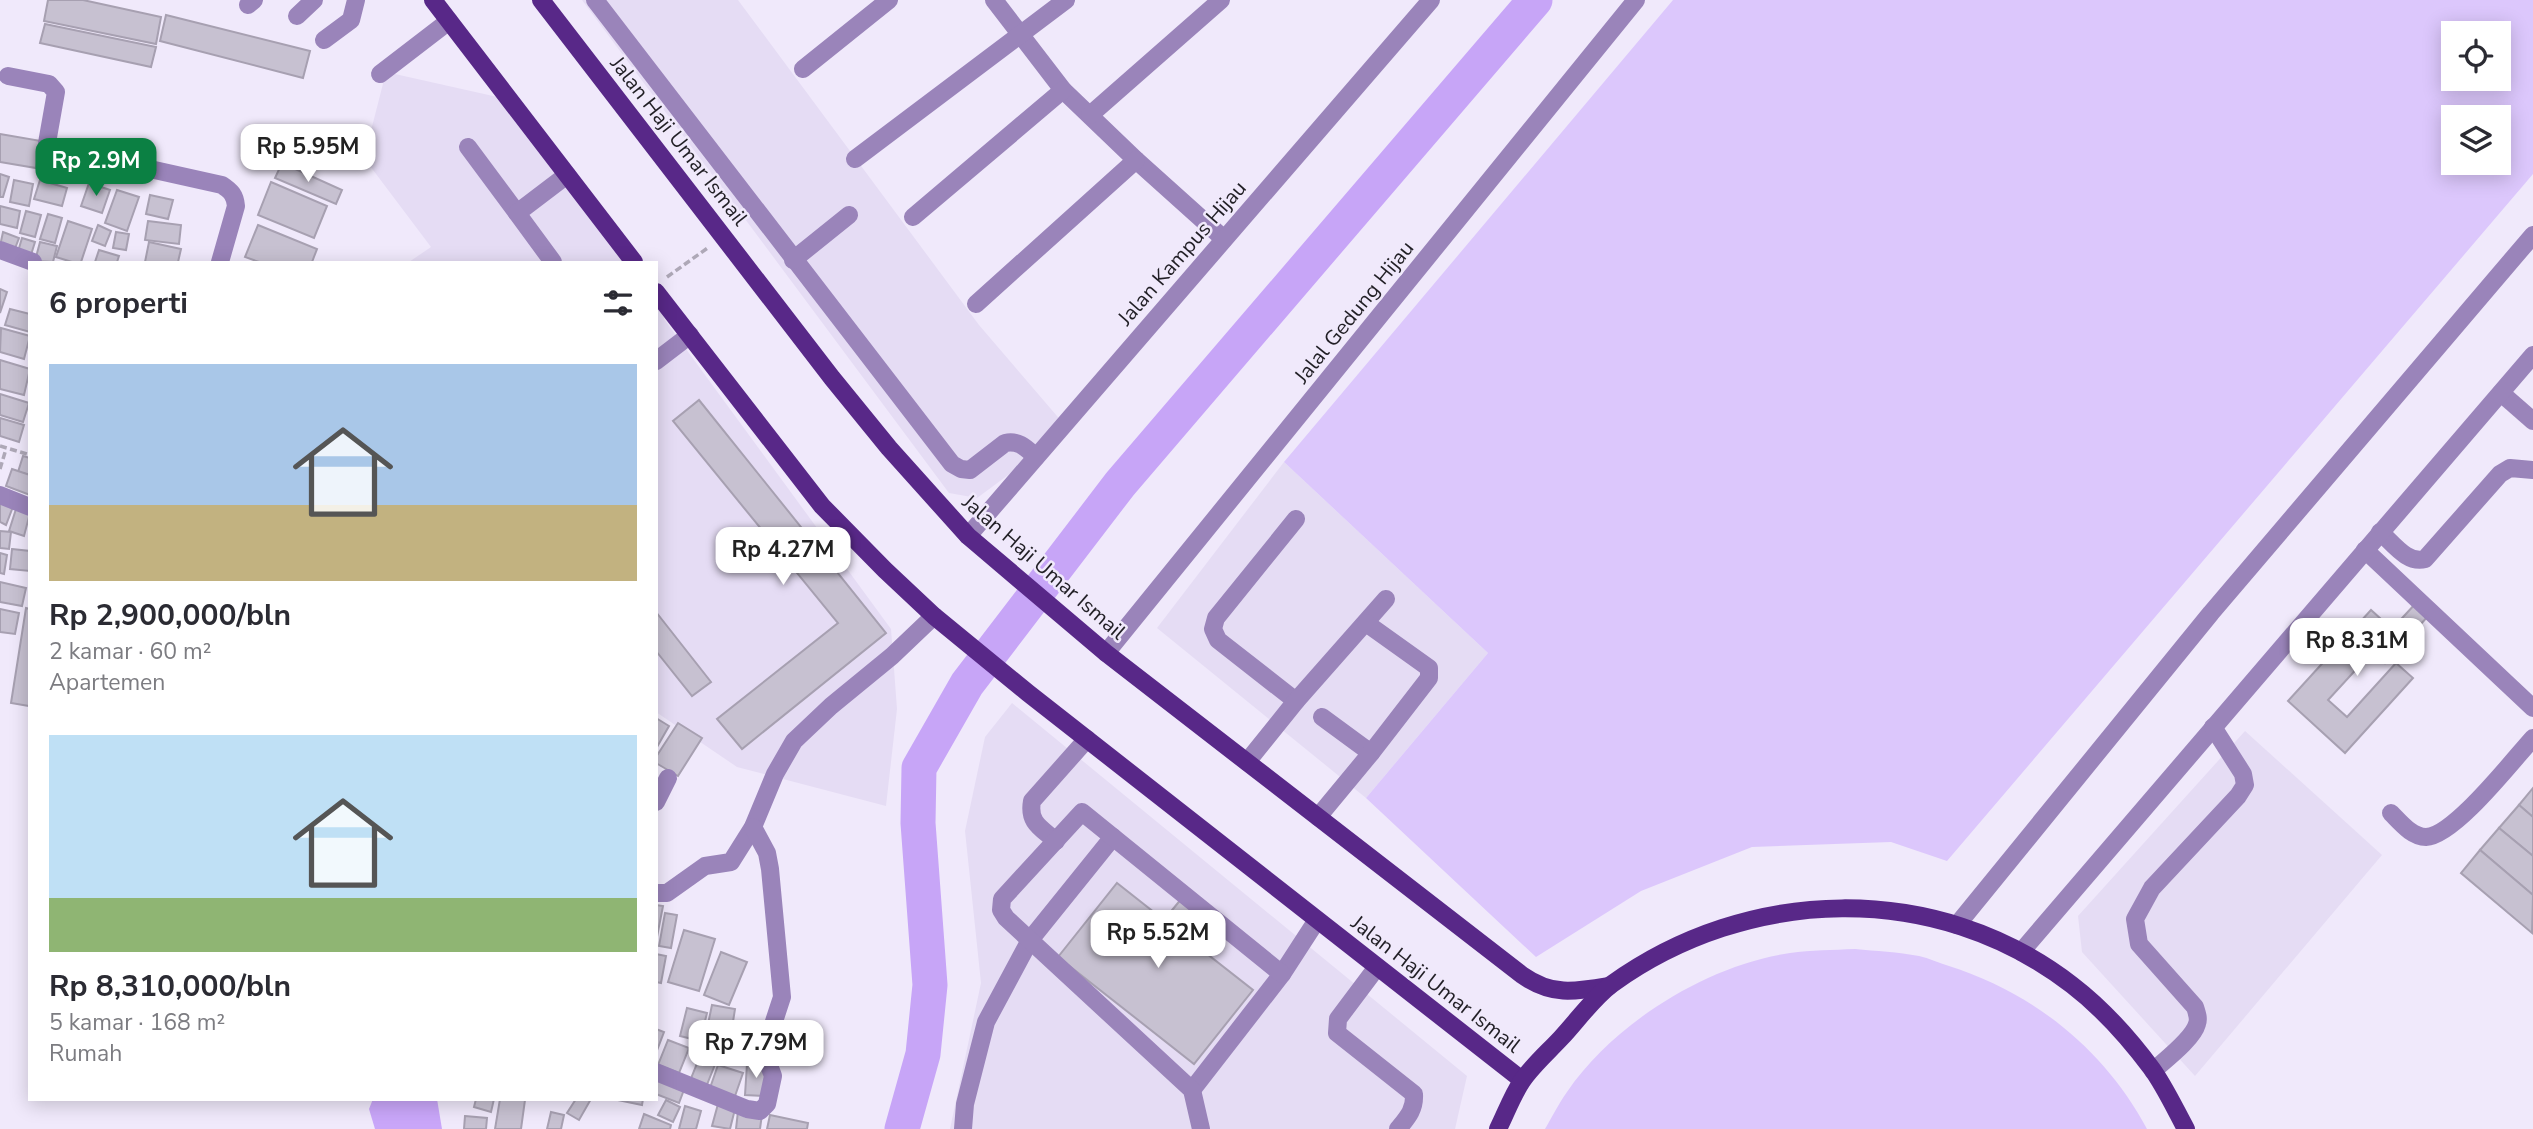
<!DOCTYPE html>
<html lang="id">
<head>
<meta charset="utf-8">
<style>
  :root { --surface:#fff; --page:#f2f2f3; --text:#2b2b33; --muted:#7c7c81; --accent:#0b8043 }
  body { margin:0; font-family:"Nunito Sans",sans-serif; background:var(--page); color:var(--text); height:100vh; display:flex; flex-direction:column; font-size:26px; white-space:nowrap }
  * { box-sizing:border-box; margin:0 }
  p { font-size:23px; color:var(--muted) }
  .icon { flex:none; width:38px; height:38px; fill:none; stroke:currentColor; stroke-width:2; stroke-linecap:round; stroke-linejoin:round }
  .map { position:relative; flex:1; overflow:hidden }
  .sheet { position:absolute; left:28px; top:261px; width:630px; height:840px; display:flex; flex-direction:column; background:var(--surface); border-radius:0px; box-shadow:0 4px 18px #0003 }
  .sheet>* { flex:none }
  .tools { position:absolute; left:2441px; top:21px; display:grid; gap:14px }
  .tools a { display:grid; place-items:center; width:70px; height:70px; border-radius:0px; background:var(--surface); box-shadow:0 4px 18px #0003; font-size:35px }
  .price { position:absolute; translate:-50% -60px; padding:0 16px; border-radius:14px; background:#fff; color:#222; font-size:23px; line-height:46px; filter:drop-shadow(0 2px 4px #0008) }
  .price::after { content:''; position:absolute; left:50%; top:42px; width:21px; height:16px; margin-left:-10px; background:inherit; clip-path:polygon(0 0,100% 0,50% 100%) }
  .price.active { background:var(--accent); color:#fff }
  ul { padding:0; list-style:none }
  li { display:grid; align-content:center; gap:14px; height:371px; padding:0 21px }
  li span { display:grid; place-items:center; height:217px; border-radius:0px; color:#555 }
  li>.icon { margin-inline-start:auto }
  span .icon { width:126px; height:126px; fill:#fffc; stroke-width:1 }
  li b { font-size:30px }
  h2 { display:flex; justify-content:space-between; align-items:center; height:84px; padding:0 21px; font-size:30px }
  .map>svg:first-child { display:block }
</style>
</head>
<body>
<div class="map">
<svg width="2533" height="1129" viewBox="0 0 2533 1129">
  <rect width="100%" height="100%" fill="#f0e9fb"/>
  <g fill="#e5dcf4">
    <path d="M582,0H738L979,325L1069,430L977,498L949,493Z"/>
    <path d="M386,72L502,98L630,262H409L431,247L364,158Z"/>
    <path d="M656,296L663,304L664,319L891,629L897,709L886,806L737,767L656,712Z"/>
    <path d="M1284,462L1488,653L1366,798L1157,628Z"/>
    <path d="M1012,703L1467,1076L1455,1129H950L981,983L965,831L985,737Z"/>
    <path d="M2245,731L2382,855L2195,1076L2082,952L2078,916Z"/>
  </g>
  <g fill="#dcc7fc" fill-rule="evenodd">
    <path d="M1673,0H2533V174L1947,861L1891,842L1752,847L1641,891L1536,957L1366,798L1488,653L1284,462ZM2499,33V79H2454V33ZM2499,117V163H2454V117Z"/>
    <path d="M1855,949C1876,951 1898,952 1919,956C1929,958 1939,963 1949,966C2034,993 2105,1050 2147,1129H1545C1552,1117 1559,1103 1567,1092C1614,1023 1707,965 1790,953C1811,950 1833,950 1855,949Z"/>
  </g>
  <path fill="#c9a6f9" d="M373,1099H437L442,1129H375L369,1109Z"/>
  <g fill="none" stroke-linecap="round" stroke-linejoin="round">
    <path stroke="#c7a5f7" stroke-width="35" d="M902,1129L923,1054L930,985L918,823L919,768L967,684L1120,484L1535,0"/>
  </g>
  <g fill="#c7c1d1" stroke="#a7a0b1" stroke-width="2">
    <path d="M48,0H83L161,17L156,44L44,21Z"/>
    <path d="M166,15L310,51L303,78L160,41Z"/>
    <path d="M45,24L156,47L151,67L40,43Z"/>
    <path d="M0,134L41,141L36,168L0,162Z"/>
    <path d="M282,163L342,190L336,204L275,178Z"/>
    <path d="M0,174L9,177L3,197H0Z"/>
    <path d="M14,180L33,184L29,206L10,202Z"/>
    <path d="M40,180L67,188L62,206L34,199Z"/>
    <path d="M271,182L327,206L314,238L258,215Z"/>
    <path d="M89,183L110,190L102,213L81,206Z"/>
    <path d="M117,190L139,197L127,231L105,223Z"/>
    <path d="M150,195L173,200L168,219L146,214Z"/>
    <path d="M0,206L20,211L17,228L0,224Z"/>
    <path d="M26,211L41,215L35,237L20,233Z"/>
    <path d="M48,214L62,218L55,243L40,239Z"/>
    <path d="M68,221L92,229L81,262H72L56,257Z"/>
    <path d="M148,221L181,225L179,244L145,240Z"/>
    <path d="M98,225L111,231L105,246L92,241Z"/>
    <path d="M258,225L317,249L312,262H259L245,257Z"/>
    <path d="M3,232L19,238L14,251L0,246Z"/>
    <path d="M116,232L129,234L126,250L113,248Z"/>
    <path d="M22,238L35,242L30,258L17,255Z"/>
    <path d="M40,242L57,246L53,262L35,261Z"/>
    <path d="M149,242L181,249L178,262H145Z"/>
    <path d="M99,250L119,256L117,262H95Z"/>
    <path d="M0,289L7,292L0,313Z"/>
    <path d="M10,309L30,314V332L5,325Z"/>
    <path d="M1,328L30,336L24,359L0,352Z"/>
    <path d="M0,360L30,369L24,395L0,389Z"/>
    <path d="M0,394L29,403L23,422L0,415Z"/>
    <path d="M699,400L886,633L742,749L717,719L838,623L673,421Z"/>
    <path d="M0,418L24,425L19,442L0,436Z"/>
    <path d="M23,456L30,458V475L18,472Z"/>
    <path d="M12,469L30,475V495L6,486Z"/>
    <path d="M0,498L14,504L6,525L0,522Z"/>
    <path d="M16,509L30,513L24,536L9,531Z"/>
    <path d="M0,531L11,532L9,549L0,548Z"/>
    <path d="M12,549L30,551V571L10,569Z"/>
    <path d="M0,553L7,555L4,574L0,573Z"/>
    <path d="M0,582L26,588L22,606L0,602Z"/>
    <path d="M2417,602L2430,614L2385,663L2373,651L2328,700L2347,717L2396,663L2413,678L2345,753L2288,701L2371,610L2392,629Z"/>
    <path d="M26,608L30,609L29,706L11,703Z"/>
    <path d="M0,609L19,613L15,634L0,632Z"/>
    <path d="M656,612L711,682L692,696L656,651Z"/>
    <path d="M656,718L669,726L657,747H656Z"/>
    <path d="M678,723L702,738L678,776L656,763V757Z"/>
    <path d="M2533,788V817L2519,805Z"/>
    <path d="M2519,805L2533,817V856L2499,828Z"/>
    <path d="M2499,828L2533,856V895L2480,850Z"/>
    <path d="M2480,850L2533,895L2532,933L2461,873Z"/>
    <path d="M1117,883L1164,920L1182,898L1215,924L1197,946L1253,990L1194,1064L1058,957Z"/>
    <path d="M656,905L663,906L656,942Z"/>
    <path d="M665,913L677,915L671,948L659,946Z"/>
    <path d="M684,930L715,939L699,991L668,982Z"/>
    <path d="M721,952L747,962L729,1005L704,995Z"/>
    <path d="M656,954L666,956L661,983L656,982Z"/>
    <path d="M712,1005L735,1009L732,1028L708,1024Z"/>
    <path d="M687,1008L707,1013L700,1041L680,1036Z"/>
    <path d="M656,1029L664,1032L656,1053Z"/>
    <path d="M712,1031L733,1039L727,1054L707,1047Z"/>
    <path d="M668,1040L689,1048L679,1073L658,1065Z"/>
    <path d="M702,1051L718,1057L706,1087L690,1081Z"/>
    <path d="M747,1064L767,1065L765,1096L745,1095Z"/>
    <path d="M718,1065L743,1073L735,1096L710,1088Z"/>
    <path d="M656,1075L685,1087L679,1103L656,1094Z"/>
    <path d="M476,1099H494L491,1112L474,1107Z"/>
    <path d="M500,1099L525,1100L521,1129H495Z"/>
    <path d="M576,1099H591L579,1120L567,1113Z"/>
    <path d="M613,1099H643L642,1105Z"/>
    <path d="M666,1100L680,1107L673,1122L658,1115Z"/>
    <path d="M718,1104L735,1109L730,1129L712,1126Z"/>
    <path d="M685,1106L701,1111L696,1129H679Z"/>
    <path d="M738,1111L762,1114L760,1129H736Z"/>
    <path d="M551,1112L564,1115L561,1129H547Z"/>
    <path d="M644,1114L671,1125L670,1129H639Z"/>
    <path d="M770,1115L808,1123L807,1129H767Z"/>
    <path d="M465,1116L487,1118L486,1129H464Z"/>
  </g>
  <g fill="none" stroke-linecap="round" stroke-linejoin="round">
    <g stroke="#aea8b7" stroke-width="3.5" stroke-dasharray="7 3.5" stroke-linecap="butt">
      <path d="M667,277L709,247"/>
      <path d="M0,446L30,455"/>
      <path d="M0,469L6,449"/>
    </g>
    <g stroke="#9a84ba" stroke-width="18">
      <path d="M595,0L952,464L961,469L970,470L1005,443C1019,440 1026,448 1036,457"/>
      <path d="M994,0L1063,90L1136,160L1224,239"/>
      <path d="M248,5L254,0"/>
      <path d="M297,16L314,0"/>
      <path d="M324,40L351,20L356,0"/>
      <path d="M803,69L889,0"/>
      <path d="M380,74L449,21"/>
      <path d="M8,76L49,84L56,92L47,143L51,147L222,185C231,191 235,195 236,206L220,262"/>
      <path d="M1090,115L1221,0"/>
      <path d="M468,147L517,213"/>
      <path d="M855,159L1066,0"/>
      <path d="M913,217L1063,90"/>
      <path d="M0,250L33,262"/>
      <path d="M793,260L849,215"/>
      <path d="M553,262L517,213L567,175"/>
      <path d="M976,304L1136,160"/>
      <path d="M656,361L690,335"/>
      <path d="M2501,393L2533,421"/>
      <path d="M0,495L30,507"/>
      <path d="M2380,532C2393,543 2407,564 2425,559L2500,474L2510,468L2533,470"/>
      <path d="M968,536L1431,0"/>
      <path d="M2365,550L2533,708"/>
      <path d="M1106,653L1636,0"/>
      <path d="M1296,701L1218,640L1213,629L1216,618L1296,519"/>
      <path d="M1322,717L1371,753"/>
      <path d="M1247,762L1296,701L1386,599"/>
      <path d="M656,802L668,778"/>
      <path d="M2391,813C2401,823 2412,837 2426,837C2454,836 2513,760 2533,738"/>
      <path d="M1318,817L1371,753L1429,678V668L1366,623"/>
      <path d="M1056,841C1041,828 1028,823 1032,801L1087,739"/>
      <path d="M656,893H667L705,866L731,862L753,827L775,774L794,741L831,706L892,656L934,616"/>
      <path d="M1957,925L2211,613L2533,235"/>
      <path d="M2021,952L2533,355"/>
      <path d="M1377,967L1338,1019L1337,1033L1414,1094C1415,1110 1407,1118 1398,1129"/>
      <path d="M2153,1071C2165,1060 2193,1039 2197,1024C2199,1019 2197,1013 2195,1007L2139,944L2135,919L2152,888L2238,796L2245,785L2243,774L2213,727"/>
      <path d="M656,1072L747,1109L760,1111L767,1104L773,1076L764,1052L782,997L770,869L767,853L753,827"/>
      <path d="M1192,1090L1282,974L1317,920"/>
      <path d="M963,1129L965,1104L986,1022L1030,940L1113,837"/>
      <path d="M1201,1129L1192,1090L1006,918L1001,910L1002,899L1082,812L1282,974"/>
    </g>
    <g stroke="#582888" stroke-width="18">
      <path d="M433,0L634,262"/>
      <path d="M541,0L832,378L889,448L968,536L1106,653L1522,975C1552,996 1574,992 1609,986"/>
      <path d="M656,292L822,506L885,570L934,616L1028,693L1522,1080"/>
      <path d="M1498,1129C1506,1113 1512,1096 1522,1081C1532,1066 1548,1052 1561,1038C1577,1021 1593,998 1612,984C1748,886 1936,880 2072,985C2102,1008 2129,1038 2152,1069C2165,1087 2175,1109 2186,1129"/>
    </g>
  </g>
  <g text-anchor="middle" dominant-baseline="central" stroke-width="5" stroke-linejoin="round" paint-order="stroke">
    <g font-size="21" fill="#211f25" stroke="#f0e9fb">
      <text transform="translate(679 141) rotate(52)">Jalan Haji Umar Ismail</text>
      <text transform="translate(1182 253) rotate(-49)">Jalan Kampus Hijau</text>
      <text transform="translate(1354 312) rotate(-51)">Jalal Gedung Hijau</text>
      <text transform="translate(1044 567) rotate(41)">Jalan Haji Umar Ismail</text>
      <text transform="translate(1436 984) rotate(38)">Jalan Haji Umar Ismail</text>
    </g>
  </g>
</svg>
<div class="tools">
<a><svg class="icon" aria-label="locate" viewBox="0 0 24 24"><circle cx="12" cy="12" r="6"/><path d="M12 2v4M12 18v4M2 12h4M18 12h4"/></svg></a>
<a><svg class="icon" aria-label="layers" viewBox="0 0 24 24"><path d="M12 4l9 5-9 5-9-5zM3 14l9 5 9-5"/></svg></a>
</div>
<b class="price" style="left:308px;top:184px">Rp 5.95M</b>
<b class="price active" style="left:96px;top:198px">Rp 2.9M</b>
<b class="price" style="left:783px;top:587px">Rp 4.27M</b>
<b class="price" style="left:2357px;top:678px">Rp 8.31M</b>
<b class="price" style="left:1158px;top:970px">Rp 5.52M</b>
<b class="price" style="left:756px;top:1080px">Rp 7.79M</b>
<section class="sheet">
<h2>6 properti<svg class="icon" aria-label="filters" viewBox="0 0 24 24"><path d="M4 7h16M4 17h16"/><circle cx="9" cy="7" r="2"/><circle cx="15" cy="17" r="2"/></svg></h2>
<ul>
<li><span style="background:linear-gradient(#a9c7e8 65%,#c2b280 0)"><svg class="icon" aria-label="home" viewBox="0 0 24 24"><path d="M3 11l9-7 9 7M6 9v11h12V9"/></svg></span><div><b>Rp 2,900,000/bln</b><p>2 kamar · 60 m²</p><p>Apartemen</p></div></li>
<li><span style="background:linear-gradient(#bfe0f5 75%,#8fb573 0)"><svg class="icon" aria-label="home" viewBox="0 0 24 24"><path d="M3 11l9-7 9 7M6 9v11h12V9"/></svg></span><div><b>Rp 8,310,000/bln</b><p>5 kamar · 168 m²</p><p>Rumah</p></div></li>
</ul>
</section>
</div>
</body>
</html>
